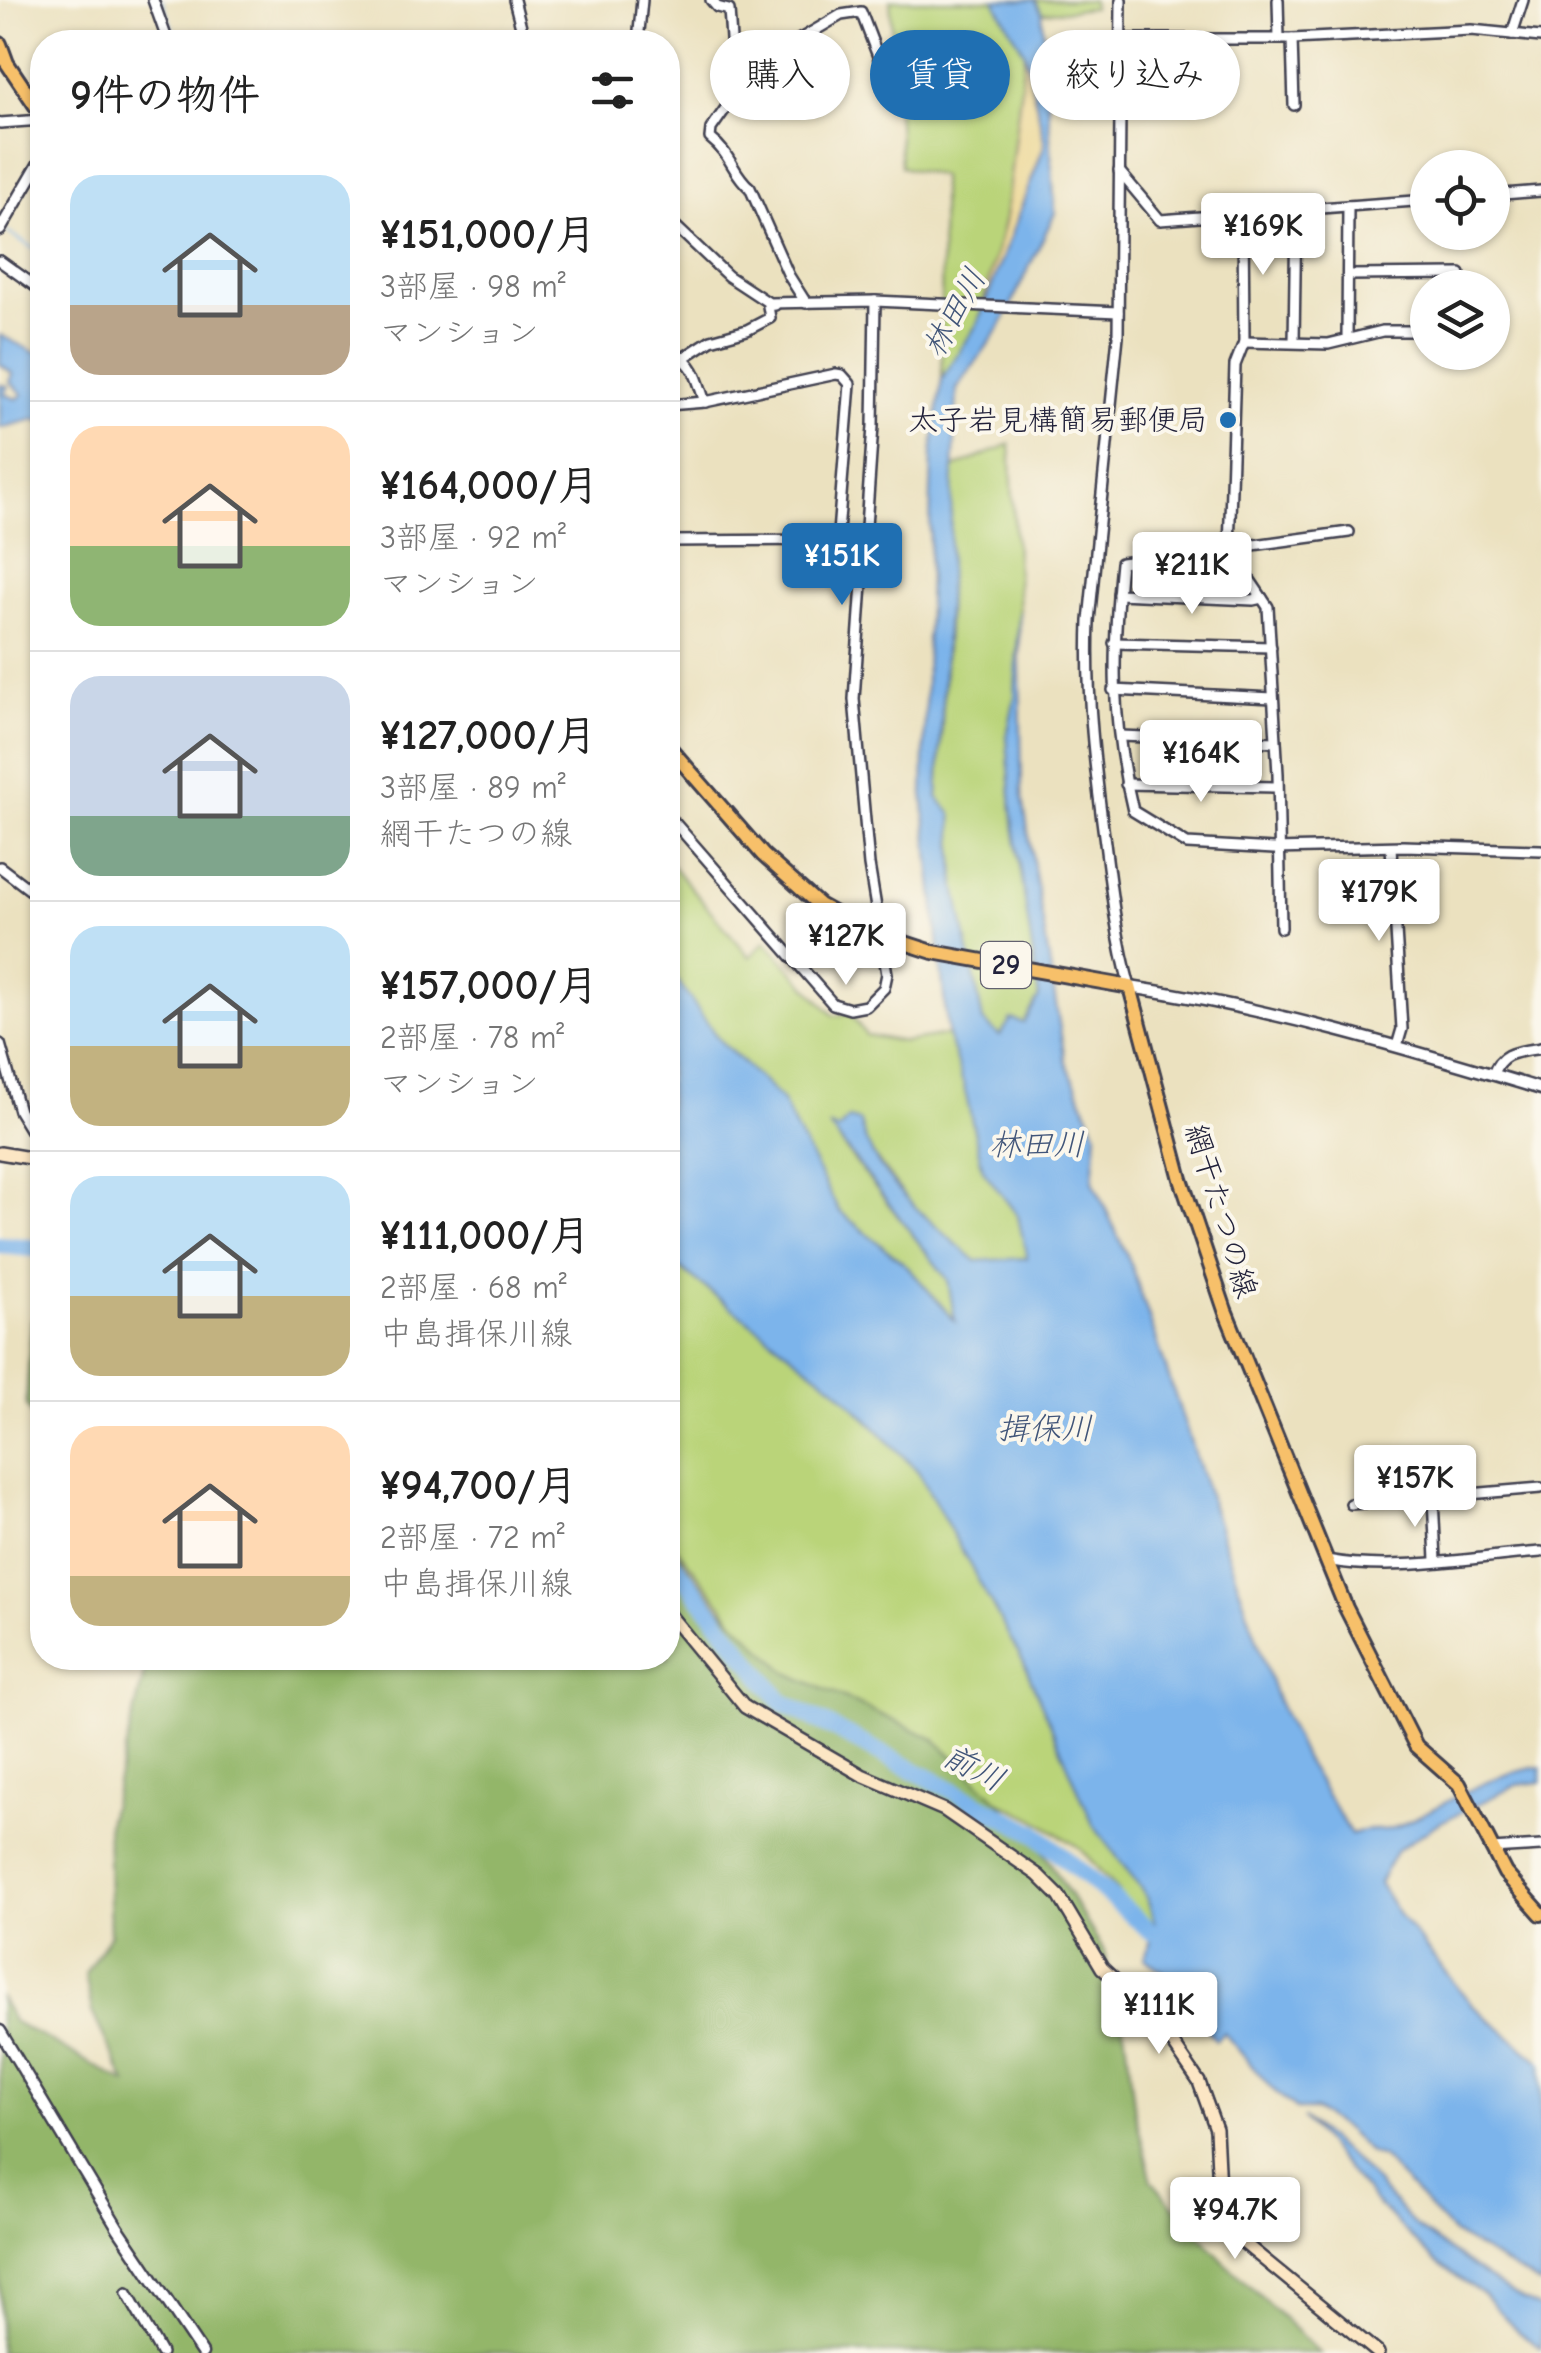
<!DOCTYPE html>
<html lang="ja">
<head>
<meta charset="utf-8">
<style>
  :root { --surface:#fff; --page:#f2f2f2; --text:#222; --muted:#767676; --line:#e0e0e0; --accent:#1f6fb2 }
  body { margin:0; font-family:"Comic Neue","Klee One",sans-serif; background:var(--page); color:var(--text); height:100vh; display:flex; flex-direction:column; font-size:38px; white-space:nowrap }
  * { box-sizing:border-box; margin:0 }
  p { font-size:32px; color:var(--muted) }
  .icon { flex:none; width:55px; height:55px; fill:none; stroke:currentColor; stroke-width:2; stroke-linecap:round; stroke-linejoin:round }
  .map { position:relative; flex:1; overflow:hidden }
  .details { position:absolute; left:30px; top:30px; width:650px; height:1640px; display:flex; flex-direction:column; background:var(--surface); border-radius:40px; box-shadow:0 2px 8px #0004 }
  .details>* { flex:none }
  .top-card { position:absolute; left:710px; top:30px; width:680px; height:90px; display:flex; gap:20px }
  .tools { position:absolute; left:1410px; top:150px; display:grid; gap:20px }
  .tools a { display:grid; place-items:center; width:100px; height:100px; border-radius:50%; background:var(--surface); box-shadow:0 2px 8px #0004; font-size:50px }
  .price { position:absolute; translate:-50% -85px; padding:0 22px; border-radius:10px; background:#fff; color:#222; font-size:32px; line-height:65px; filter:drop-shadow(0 2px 5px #0008) }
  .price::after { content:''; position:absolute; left:50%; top:60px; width:30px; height:22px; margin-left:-15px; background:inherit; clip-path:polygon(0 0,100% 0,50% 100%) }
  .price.selected { background:var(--accent); color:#fff }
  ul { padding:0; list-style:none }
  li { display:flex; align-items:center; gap:30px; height:250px; padding:0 40px }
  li+li { border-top:2px solid var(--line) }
  li span { display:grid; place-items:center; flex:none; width:280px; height:200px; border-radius:30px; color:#555 }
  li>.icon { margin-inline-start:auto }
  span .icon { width:120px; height:120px; fill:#fffc; stroke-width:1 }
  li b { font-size:42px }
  h2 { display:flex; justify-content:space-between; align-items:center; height:120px; padding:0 40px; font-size:42px }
  .pill { padding:0 35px; border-radius:45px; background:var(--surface); box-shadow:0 2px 8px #0004; font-size:35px; line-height:90px }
  .pill.selected { background:var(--accent); color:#fff }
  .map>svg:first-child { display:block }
</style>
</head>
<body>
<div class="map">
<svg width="1541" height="2353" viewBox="0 0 1541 2353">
  <rect width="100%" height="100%" fill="#fbf7ec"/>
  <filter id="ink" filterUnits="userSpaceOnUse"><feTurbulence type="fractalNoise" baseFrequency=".01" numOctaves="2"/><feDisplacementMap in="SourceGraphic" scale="20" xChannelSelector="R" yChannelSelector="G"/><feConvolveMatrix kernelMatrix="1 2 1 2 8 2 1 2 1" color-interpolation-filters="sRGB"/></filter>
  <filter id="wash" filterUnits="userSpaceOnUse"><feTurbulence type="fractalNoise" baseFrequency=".0048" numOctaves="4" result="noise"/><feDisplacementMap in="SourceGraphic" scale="40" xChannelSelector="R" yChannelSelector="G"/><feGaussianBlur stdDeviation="2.25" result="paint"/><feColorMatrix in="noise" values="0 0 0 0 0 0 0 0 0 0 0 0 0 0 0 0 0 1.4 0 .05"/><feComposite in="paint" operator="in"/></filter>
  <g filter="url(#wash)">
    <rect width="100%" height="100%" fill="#ebe1bf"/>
    <g fill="#bad479" stroke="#6e7b5a" stroke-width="2.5">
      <path d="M890,0H994L1025,53L1005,219L978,323L942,379L941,176L901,167Z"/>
      <path d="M1035,0H1092L1093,8L1042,13Z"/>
      <path d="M1010,444L1019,611L1015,697L1007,736L1012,810L1039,997L1024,1023L999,1036L983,1021L955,883L952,814L938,799L947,633L951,469Z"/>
      <path d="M668,861L750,957L765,941L834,1016L850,1013L866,1035L904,1042L948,1035L964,1086L983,1170L1018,1216L1028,1258L976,1262L909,1202L864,1142L831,1127L845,1149L948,1280L957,1323L907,1266L839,1211L780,1098L719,1040L668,967Z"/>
      <path d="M668,1259L836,1388L918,1471L1024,1663L1093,1824L1147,1897L1156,1928L1148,1934L1137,1925L1118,1892L1081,1849L1035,1819L903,1755L763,1656L668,1537Z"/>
    </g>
    <g fill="#93b669" stroke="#5a6c52" stroke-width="2.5">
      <path d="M42,1307V1431L26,1404L32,1320Z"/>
      <path d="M668,1542L720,1608L788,1673L935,1739L1034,1836L1104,1951L1127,2044L1135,2113L1152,2181L1223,2261L1320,2353H0V1998L13,2021L126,2083L92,2012L85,1974L110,1934L107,1823L148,1658H668Z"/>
    </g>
    <path fill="#eeda9e" stroke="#887e6c" stroke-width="2.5" d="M1025,53L1045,144L978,323L1005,219Z"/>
    <g fill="#7bb4eb" stroke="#4e6b93" stroke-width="2.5">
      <path d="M994,0H1035L1042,13L1055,213L1001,326L957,389L938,798L952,814L955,883L983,1021L1000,1036L1011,1019L1024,1023L1039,997L1012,810L1007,736L1015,697L1019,611L1022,793L1065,1060L1097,1133L1093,1181L1132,1267L1276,1697L1305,1760L1351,1834C1368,1827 1384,1833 1396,1827C1444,1806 1488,1773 1541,1767V1782L1517,1785L1437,1824L1397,1850L1379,1883L1399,1915L1473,2006L1541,2062V2285L1453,2233L1382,2157L1370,2153L1346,2130L1315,2110H1297L1271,2088L1224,2033L1216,2040L1171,1991V1978L1144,1958L1156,1928L1147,1897L1093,1824L1024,1663L918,1471L836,1388L668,1259V967L719,1040L780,1098L839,1211L907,1266L955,1321L948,1280L829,1126L838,1130L849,1119L860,1122C872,1178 935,1225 976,1261L1027,1258L1018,1216L983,1170L964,1086L948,1035L923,794L932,454L942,379L978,323L1045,144L1025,53Z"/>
      <path d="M0,335L42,356V422L35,419L0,428V385L8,386L4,394L17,399L23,394L10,382L13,374L0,364Z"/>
      <path d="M1303,2118L1363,2168L1416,2227L1506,2290L1541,2309V2348L1519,2333L1483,2294L1437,2263L1380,2207Z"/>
    </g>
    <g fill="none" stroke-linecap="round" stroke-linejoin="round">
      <g stroke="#7bb4eb" stroke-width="2.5">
        <path d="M162,0L177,42"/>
        <path d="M6,231L42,254"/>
      </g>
      <g stroke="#7bb4eb" stroke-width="18">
        <path d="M0,1245L42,1249"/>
        <path d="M668,1557L782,1702L1035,1833L1152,1932L1175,1936"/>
      </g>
    </g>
  </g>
  <g filter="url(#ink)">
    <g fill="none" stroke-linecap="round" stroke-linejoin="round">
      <defs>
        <g id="minor">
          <path d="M153,0L168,42"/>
          <path d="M514,0L525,42"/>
          <path d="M711,0L717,7L729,10L732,54L743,79"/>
          <path d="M1121,0L1118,336L1089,621C1086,696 1095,769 1105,843C1111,891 1117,940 1130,987"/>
          <path d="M1278,0L1279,39"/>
          <path d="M1512,34L1523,0"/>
          <path d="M1122,39H1292L1471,30L1541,37"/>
          <path d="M1292,39L1294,105"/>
          <path d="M638,42L642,0"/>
          <path d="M0,123L42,120"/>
          <path d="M1119,171L1160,220L1428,200"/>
          <path d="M1492,195L1541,191"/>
          <path d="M1243,214L1244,342L1235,365L1229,549L1268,607L1278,774L1281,928"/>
          <path d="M668,219L728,276L769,303L875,301L1118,312"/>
          <path d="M0,261L42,291"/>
          <path d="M1348,275L1460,274V288"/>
          <path d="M806,303L789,276L750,188C732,173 732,155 710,138L711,129L756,65L841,15L861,12L879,59"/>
          <path d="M1347,337L1348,206"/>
          <path d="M668,342L677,357C695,361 699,386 705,402"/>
          <path d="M1244,342L1328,344L1382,331H1428"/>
          <path d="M1294,342L1296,209"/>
          <path d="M683,358L711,340L747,330L770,318L768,306L775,305"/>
          <path d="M668,405L705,402L836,374L842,375L850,384L838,533L833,540L668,541"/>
          <path d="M1349,532L1121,563C1112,653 1111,722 1133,811L1187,844L1274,849L1403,846L1541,850"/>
          <path d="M1118,594L1253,600L1262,598"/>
          <path d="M1114,643L1271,647"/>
          <path d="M1113,690L1273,698"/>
          <path d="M1120,736L1275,742"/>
          <path d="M1126,784L1276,787"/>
          <path d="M668,815L833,1004L850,1009L866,1006L884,988L887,974L869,865L854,699L873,426L875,301"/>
          <path d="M1391,847L1402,1029L1397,1046"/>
          <path d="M0,867L42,899"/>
          <path d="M0,1044L19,1111L42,1149"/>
          <path d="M1493,1075C1500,1051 1519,1052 1541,1048"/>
          <path d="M1433,1498L1436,1560"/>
          <path d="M1351,1504L1541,1488"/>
          <path d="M1326,1560C1396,1573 1471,1557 1541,1552"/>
          <path d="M1491,1849L1541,1846"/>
          <path d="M127,2293L161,2353"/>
        </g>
        <g id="tertiary">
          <path d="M0,230L42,158"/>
          <path d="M1130,987C1271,1008 1405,1048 1541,1089"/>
          <path d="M0,2031L118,2228L202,2353"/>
        </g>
        <g id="secondary">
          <path d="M0,1153L42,1160"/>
          <path d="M668,1613L745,1707L862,1775L944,1810L1038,1875L1059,1896L1102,1968L1155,2017L1199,2082L1216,2129L1220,2210L1233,2234L1378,2353"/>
        </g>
        <g id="primary">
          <path d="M0,44L7,63L42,115"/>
          <path d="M668,746L763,855L819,905L862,929L933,952L1130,987L1181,1179L1225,1310L1346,1608L1416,1746L1459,1784L1505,1873L1541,1914"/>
        </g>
      </defs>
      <use href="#minor" stroke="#403f4f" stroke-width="14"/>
      <use href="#tertiary" stroke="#403f4f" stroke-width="15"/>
      <use href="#secondary" stroke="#403f4f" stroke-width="16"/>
      <use href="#primary" stroke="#403f4f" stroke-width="18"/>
      <use href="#minor" stroke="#fff" stroke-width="9"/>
      <use href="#tertiary" stroke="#fff" stroke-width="10"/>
      <use href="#secondary" stroke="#fce6c4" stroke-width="11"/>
      <use href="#primary" stroke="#f7c06b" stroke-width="12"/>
    </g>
  </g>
  <circle fill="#1f6fb2" stroke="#fbf7ec" stroke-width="4" cx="1228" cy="420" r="10"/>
  <g text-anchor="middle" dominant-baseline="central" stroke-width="8" stroke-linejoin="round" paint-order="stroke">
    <rect fill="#fbf7ec" stroke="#636270" stroke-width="2.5" x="981" y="942" width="50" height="46" rx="8"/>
    <g font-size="28" font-weight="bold" fill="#22223b">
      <text x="1006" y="965">29</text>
    </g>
    <g font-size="30" fill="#22223b" stroke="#fbf7ec" text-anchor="end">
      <text x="1208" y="420">太子岩見構簡易郵便局</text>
    </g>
    <g font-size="30" fill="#22223b" stroke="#fbf7ec">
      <text transform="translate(1221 1211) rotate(73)">網干たつの線</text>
    </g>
    <g font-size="32" font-style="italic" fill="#415579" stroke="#fbf7ec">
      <text transform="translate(954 313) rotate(-61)">林田川</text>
      <text x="1037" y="1144">林田川</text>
      <text x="1045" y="1428">揖保川</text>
      <text transform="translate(974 1768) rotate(27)">前川</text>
    </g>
  </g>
</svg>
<div class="tools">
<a><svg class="icon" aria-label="locate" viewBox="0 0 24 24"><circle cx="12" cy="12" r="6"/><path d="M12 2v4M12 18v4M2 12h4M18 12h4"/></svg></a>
<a><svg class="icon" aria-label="layers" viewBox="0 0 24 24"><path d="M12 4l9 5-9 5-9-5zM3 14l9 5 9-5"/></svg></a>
</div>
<b class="price" style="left:1263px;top:278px">¥169K</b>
<b class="price selected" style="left:842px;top:608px">¥151K</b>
<b class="price" style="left:1192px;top:617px">¥211K</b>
<b class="price" style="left:1201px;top:805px">¥164K</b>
<b class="price" style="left:1379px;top:944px">¥179K</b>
<b class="price" style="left:846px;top:988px">¥127K</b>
<b class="price" style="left:1415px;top:1530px">¥157K</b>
<b class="price" style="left:1159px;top:2057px">¥111K</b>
<b class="price" style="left:1235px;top:2262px">¥94.7K</b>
<div class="top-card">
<a class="pill">購入</a>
<a class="pill selected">賃貸</a>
<a class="pill">絞り込み</a>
</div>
<section class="details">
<h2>9件の物件<svg class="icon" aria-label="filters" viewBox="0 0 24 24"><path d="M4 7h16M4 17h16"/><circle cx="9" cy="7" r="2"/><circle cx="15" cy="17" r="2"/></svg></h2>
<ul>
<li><span style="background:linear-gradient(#bfe0f5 65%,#b9a48a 0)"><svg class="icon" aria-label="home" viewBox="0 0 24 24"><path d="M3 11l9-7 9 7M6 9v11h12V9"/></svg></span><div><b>¥151,000/月</b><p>3部屋 · 98 m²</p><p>マンション</p></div></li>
<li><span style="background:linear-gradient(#ffd9b3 60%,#8fb573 0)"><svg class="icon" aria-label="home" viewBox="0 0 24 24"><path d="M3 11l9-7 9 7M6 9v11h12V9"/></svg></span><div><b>¥164,000/月</b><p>3部屋 · 92 m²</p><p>マンション</p></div></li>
<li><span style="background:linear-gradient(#c9d6e8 70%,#7fa58c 0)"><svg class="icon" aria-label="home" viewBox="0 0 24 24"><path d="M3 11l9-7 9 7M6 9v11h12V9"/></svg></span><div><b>¥127,000/月</b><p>3部屋 · 89 m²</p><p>網干たつの線</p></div></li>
<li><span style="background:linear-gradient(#bfe0f5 60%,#c2b280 0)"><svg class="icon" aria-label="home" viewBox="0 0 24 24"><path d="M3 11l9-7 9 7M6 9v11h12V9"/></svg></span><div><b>¥157,000/月</b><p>2部屋 · 78 m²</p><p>マンション</p></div></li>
<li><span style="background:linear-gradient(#bfe0f5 60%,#c2b280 0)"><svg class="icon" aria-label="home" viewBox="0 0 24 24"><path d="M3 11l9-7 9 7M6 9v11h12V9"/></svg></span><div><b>¥111,000/月</b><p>2部屋 · 68 m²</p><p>中島揖保川線</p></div></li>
<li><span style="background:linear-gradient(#ffd9b3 75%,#c2b280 0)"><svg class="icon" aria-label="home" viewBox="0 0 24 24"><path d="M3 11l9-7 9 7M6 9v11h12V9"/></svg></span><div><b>¥94,700/月</b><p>2部屋 · 72 m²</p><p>中島揖保川線</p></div></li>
</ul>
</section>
</div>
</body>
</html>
